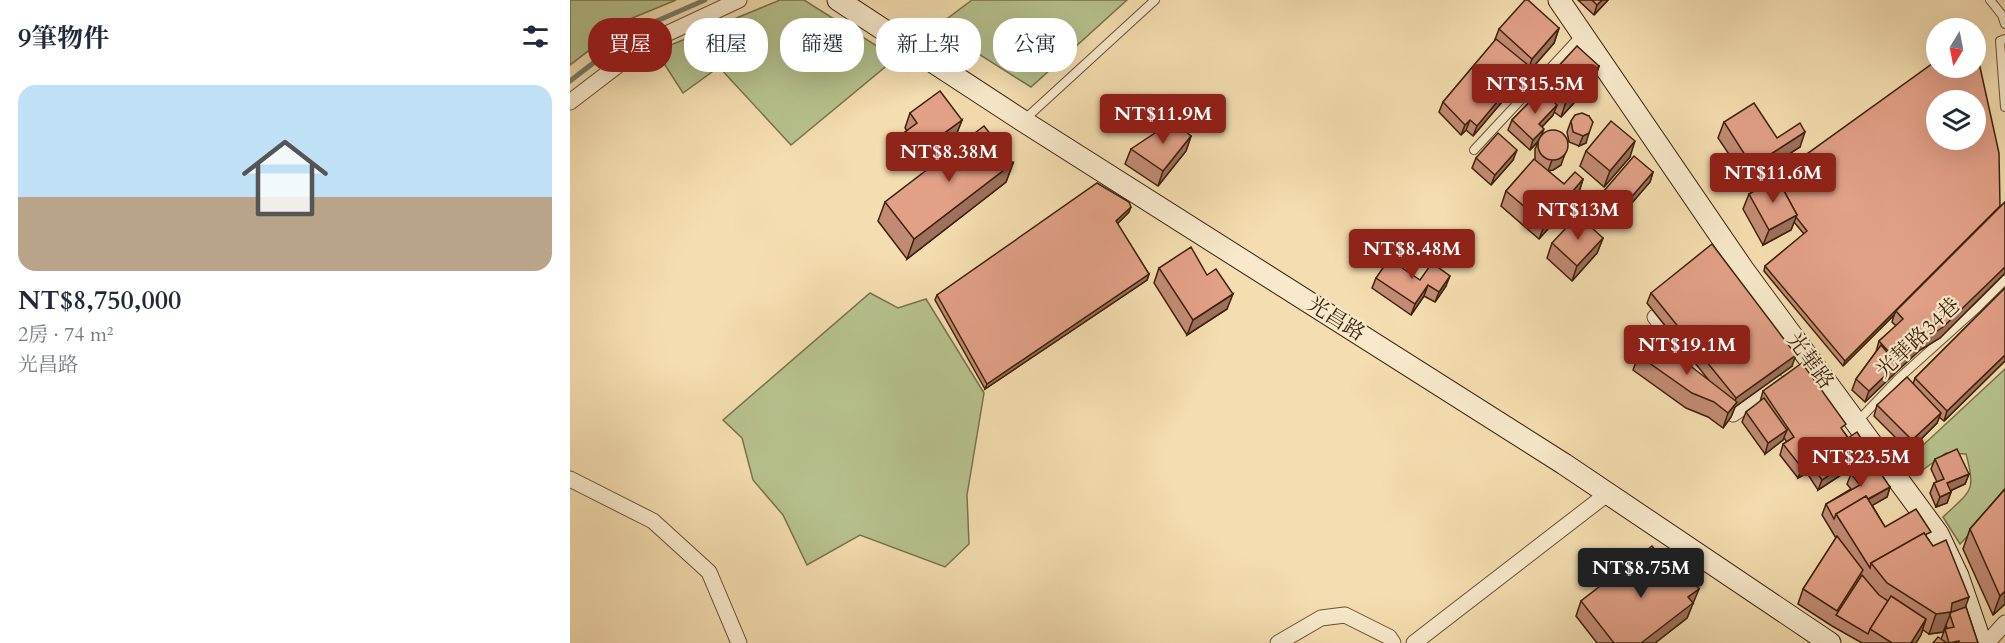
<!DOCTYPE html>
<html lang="zh-TW">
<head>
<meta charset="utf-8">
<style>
  :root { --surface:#fff; --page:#f2f2f3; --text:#1f2937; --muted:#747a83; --line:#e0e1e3; --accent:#8f2418 }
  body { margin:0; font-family:Cardo,"Noto Serif TC",serif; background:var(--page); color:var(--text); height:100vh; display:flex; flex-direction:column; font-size:22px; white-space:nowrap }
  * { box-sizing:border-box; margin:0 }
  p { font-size:20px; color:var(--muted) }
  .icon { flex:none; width:33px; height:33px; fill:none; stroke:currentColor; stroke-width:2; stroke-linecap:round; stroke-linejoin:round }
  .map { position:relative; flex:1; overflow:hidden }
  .side { display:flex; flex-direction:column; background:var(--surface); width:570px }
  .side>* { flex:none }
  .banner { position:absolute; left:18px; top:18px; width:570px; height:54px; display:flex; gap:12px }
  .needle { width:39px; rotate:190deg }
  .controls { position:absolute; left:1356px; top:18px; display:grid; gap:12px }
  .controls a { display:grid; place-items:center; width:60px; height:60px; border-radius:50%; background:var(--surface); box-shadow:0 6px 24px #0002; font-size:30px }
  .price { position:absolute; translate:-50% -51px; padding:0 14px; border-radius:6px; background:var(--accent); color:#fff; font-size:20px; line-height:39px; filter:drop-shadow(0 2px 3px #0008) }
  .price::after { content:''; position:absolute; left:50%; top:36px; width:18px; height:14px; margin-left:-9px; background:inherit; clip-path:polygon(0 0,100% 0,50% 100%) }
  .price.active { background:#222; color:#fff }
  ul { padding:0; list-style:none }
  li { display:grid; align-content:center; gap:12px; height:318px; padding:0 18px }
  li+li { border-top:2px solid var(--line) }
  li span { display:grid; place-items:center; height:186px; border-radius:18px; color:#555 }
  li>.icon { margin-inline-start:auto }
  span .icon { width:108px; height:108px; fill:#fffc; stroke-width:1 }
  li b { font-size:26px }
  h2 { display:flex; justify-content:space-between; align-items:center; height:72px; padding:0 18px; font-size:26px }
  .pill { padding:0 21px; border-radius:24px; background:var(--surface); box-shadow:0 6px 24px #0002; font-size:21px; line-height:54px }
  .pill.active { background:var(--accent); color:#fff }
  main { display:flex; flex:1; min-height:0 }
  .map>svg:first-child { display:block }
</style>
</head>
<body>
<main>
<section class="side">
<h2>9筆物件<svg class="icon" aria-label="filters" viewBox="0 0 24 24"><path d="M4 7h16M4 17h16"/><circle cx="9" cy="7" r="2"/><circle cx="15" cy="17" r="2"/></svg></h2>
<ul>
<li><span style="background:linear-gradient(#bfe0f5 60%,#b9a48a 0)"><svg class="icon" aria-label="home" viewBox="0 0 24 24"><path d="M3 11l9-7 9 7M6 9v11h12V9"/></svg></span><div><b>NT$8,750,000</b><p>2房 · 74 m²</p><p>光昌路</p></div></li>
</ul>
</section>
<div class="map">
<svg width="1435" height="643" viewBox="0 0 1435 643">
  <rect width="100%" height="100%" fill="#f4ddb0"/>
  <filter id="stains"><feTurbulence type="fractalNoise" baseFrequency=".00333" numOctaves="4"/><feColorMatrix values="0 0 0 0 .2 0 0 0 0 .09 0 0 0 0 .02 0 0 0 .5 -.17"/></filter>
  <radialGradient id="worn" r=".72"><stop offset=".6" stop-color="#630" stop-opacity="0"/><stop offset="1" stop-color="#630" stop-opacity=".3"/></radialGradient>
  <g fill="#b7c28e" stroke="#7a724c" stroke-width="1.5">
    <path d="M0,0H106L60,19L0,65Z"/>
    <path d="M210,0H234L326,58L221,145L149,67L113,93L86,51Z"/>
    <path d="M402,0H557L461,87L366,27Z"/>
    <path d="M300,293L328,308L356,299L414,393L397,495L399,544L375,567L290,535L237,565L213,515L183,480L172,438L153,420Z"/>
    <path d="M1435,369V497L1390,544L1373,517C1400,491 1407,493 1396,454L1376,453L1346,475L1336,461Z"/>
  </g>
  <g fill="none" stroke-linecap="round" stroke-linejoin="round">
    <path stroke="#767e6c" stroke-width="5" d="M0,81L66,30L135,0"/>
    <defs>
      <g id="lane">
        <path d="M1420,0L1432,15L1435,24"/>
        <path d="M1435,39L1430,41L1435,107"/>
        <path d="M454,120L585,0"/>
        <path d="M904,150L1011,35"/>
        <path d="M1287,422L1328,379L1407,308L1435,280"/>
      </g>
      <g id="street">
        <path d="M0,102L77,43L169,0"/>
        <path d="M1085,317L1163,414L1208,383"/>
        <path d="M0,479L83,521L139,572L169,643"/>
        <path d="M708,643L751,618L775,615L819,637L823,643"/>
        <path d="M844,643L1037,494"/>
        <path d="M1417,643L1435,623"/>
      </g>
      <g id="secondary">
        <path d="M268,0L453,121L994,464L1260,643"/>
        <path d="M989,0L1173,269L1368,534L1388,576L1411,643"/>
      </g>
    </defs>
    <use href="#lane" stroke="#6a5133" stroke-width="10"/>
    <use href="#street" stroke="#6a5133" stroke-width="17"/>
    <use href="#secondary" stroke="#3c2209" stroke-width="23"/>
    <use href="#lane" stroke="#f8e9cc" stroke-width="8"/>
    <use href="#street" stroke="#f8e9cc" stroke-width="15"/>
    <use href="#secondary" stroke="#f8e9cc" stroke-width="21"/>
  </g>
  <g fill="#c28a74" stroke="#3c2209" stroke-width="1.5">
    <path d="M1008,0H1038L1024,15Z"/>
    <path d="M989,28L984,43L957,74L956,73L954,76L903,136L896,130L891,135L869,112L873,102L924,42L929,29Z"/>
    <path d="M1029,66L1024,81L991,117L984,112L983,115L972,127L971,137L991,165L983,170L978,171L994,184L1013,179L1008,195L969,239L931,206L936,191L965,159V149L969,141L960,150L938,130L942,120L971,90L974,82Z"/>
    <path d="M340,113L392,120L386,135L357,157L352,151L335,164L325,150L331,135L337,131L335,128Z"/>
    <path d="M1019,116L1016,143L1009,146L999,142L997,132L1001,121Z"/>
    <path d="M1154,122L1207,138L1230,147L1177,181L1148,138Z"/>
    <path d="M621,136L616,151L588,186L555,164L561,149Z"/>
    <path d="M1016,151L1060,157L1034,187L1010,166Z"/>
    <path d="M906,158L943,160L921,185L902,168Z"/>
    <path d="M443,163L436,182L337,259L308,221L315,202Z"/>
    <path d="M1083,172L1080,182L1048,219L1029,202L1033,192Z"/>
    <path d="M1198,182L1430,207L1435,202V273L1370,338L1350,350L1325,373H1324V374L1295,402L1282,390L1286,379L1306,352L1309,341L1326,326L1322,322L1324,315L1273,366L1194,271L1195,266L1234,234L1224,222L1221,230L1193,245L1173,209L1179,194L1198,183Z"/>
    <path d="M559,212L547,224L579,274L577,280L415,389L365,300L367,295Z"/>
    <path d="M1033,238L1027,253L1002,281L977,258L982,243Z"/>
    <path d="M589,268L657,309L617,335L584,283Z"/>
    <path d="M806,278L850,280L876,286L865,302L854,296L841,315L802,288Z"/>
    <path d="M1435,288V361L1374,421L1369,417L1367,423L1339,451L1304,416L1307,405L1343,384L1345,378Z"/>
    <path d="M1081,293L1222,366L1165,407L1161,417L1153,428L1138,417L1116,408L1063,370L1072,346L1141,383L1077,303Z"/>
    <path d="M1193,391L1274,432L1294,460L1248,490L1237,473L1228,478L1210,455L1213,444L1217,442L1214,438L1213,440L1195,454L1172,422L1176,412L1190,402Z"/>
    <path d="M1365,459L1399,474L1395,484L1380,491L1381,492L1377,503L1366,507L1360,493L1364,483L1367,482L1361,469Z"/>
    <path d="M1281,474L1320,487L1317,497L1302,505L1315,527L1358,539L1396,607L1408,643H1363L1371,639L1375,629L1377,628L1376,625L1373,632L1359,634L1353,630L1346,643H1292L1262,626L1228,604L1233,589L1266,538L1252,515L1256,504L1281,489L1277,484Z"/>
    <path d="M1435,489V604L1423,615L1393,549L1400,529Z"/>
    <path d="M1011,601L1123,604L1122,605L1117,618L1085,643H1027L1006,616Z"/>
  </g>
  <g fill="#9e705e" stroke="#3c2209" stroke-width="1.5">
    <path d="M1032,0H1038L1024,15L1027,5Z"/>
    <path d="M989,28L984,43L957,74L962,59Z"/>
    <path d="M958,65L954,76L903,136L907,126Z"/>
    <path d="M1029,66L1024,81L991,117L996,102Z"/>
    <path d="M987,105L983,115L965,134L969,124Z"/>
    <path d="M392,120L386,135L357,157L362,142Z"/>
    <path d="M900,120L896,130L891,135L895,125Z"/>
    <path d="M974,129L970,139L960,150L963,140Z"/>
    <path d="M1235,132L1230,147L1177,181L1182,166Z"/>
    <path d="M1019,133L1016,143L1009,146L1013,136Z"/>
    <path d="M358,136L352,151L335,164L341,149Z"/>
    <path d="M621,136L616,151L588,186L593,171Z"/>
    <path d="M1065,141L1060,157L1034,187L1040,171Z"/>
    <path d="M947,150L943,160L921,185L925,175Z"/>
    <path d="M995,154L991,165L983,170L978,171L982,160Z"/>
    <path d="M443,163L436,182L337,259L344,239Z"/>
    <path d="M1083,172L1080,182L1048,219L1052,208Z"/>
    <path d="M1013,179L1008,195L969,239L975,224Z"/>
    <path d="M1430,206L1326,311L1324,315L1273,366L1275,361Z"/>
    <path d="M561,207L559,212L544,227L546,221Z"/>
    <path d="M1227,215L1221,230L1193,245L1199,230Z"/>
    <path d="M1033,238L1027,253L1002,281L1007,266Z"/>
    <path d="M1435,267V273L1370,338L1350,350L1325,373L1329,363Z"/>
    <path d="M579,274L577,280L415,389L417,384Z"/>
    <path d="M880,276L876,286L865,302L869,292Z"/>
    <path d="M858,285L854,296L841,315L845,304Z"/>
    <path d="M663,294L657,309L617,335L623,320Z"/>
    <path d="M1226,355L1222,366L1165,407L1161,417L1153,428L1158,413L1163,407L1166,398Z"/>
    <path d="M1435,355V361L1374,421L1377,411Z"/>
    <path d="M1327,364L1324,374L1295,402L1299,391Z"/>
    <path d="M1371,413L1367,423L1339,451L1342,440Z"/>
    <path d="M1217,430L1213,440L1195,454L1198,443Z"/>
    <path d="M1298,449L1294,460L1248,490L1252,480Z"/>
    <path d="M1240,462L1237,473L1228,478L1232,468Z"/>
    <path d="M1399,474L1395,484L1373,494L1377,483Z"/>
    <path d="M1320,487L1317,497L1272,523L1268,517Z"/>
    <path d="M1381,492L1377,503L1366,507L1370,497Z"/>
    <path d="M1129,589L1117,618L1085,643H1071L1118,597Z"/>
    <path d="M1435,591V604L1423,615L1430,596Z"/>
    <path d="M1399,597L1392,617L1380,615L1373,632L1359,634L1366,614L1382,603Z"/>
    <path d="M1356,619L1351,635L1346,643H1341Z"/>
  </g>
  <g fill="#e2a087" stroke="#3c2209" stroke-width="1.5" fill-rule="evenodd">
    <path d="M955,0H958L989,28L962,59L929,29Z"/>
    <path d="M1022,0H1032L1027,5Z"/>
    <path d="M926,39L958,65L907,126L900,120L895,125L873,102Z"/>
    <path d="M1007,46L1029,66L996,102L974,82Z"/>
    <path d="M1406,49L1429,153L1430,206L1275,361L1195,266L1237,231L1226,217L1227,215L1207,178L1199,183L1198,182L1366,61V68H1406ZM1366,100H1406V140H1366Z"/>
    <path d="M971,90L987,105L969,124L974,129L963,140L942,120Z"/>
    <path d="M370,91L392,120L362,142L358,136L341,149L331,135L347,123L340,113Z"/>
    <path d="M1184,103L1207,138L1230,123L1235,132L1182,166L1154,122Z"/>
    <path d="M1012,113L1019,116L1023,122L1019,133L1013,136L1003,132L1001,121L1005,115Z"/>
    <path d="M603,121L621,136L593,171L561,149Z"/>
    <path d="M1041,121L1065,141L1040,171L1016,151Z"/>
    <path d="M414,126L443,163L344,239L315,202Z"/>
    <circle cx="983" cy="145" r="15"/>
    <path d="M928,133L947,150L925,175L906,158Z"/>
    <path d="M1064,156L1083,172L1052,208L1033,192Z"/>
    <path d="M964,159L994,184L1005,172L1013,179L975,224L936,191Z"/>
    <path d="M1207,178L1227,215L1199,230L1179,194Z"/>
    <path d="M527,183L559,202L561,207L546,221L579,274L417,384L367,295Z"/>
    <path d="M1435,202V267L1373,327L1354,340L1329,363L1309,341L1333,319L1326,311Z"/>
    <path d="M1008,215L1033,238L1007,266L982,243Z"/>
    <path d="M1142,244L1226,355L1166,398L1081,293Z"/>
    <path d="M621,247L637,275L646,269L663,294L623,320L589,268Z"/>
    <path d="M819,259L850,280L862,263L880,276L869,292L858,285L845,304L806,278Z"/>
    <path d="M1435,288V355L1377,411L1345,378Z"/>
    <path d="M1092,344L1167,402L1158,413L1144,402L1122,393L1068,355L1072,346L1087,352Z"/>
    <path d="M1311,345L1327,364L1299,391L1286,379Z"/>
    <path d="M1232,363L1276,424L1271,428L1278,438L1287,432L1298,449L1252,480L1240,462L1232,468L1213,444L1224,437L1193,391Z"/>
    <path d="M1337,377L1371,413L1342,440L1307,405Z"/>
    <path d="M1194,398L1217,430L1198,443L1176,412Z"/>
    <path d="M1387,449L1399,474L1377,483L1381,492L1370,497L1364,483L1374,479L1365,459Z"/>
    <path d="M1301,459L1320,487L1298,499L1296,496L1266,514L1264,519L1256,504L1290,485L1281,474Z"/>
    <path d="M1435,489V591L1430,596L1400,529Z"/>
    <path d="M1296,496L1315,527L1346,509L1361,532L1355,535L1354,533L1301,563L1300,568L1266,514Z"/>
    <path d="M1354,533L1363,546L1376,540L1399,597L1382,603L1381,612L1366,614L1317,583L1301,563Z"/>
    <path d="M1267,536L1293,570L1267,611L1233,589Z"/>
    <path d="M1082,546L1104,573L1112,567L1129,589L1118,597L1123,603L1071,643H1044L1011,601Z"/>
    <path d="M1292,575L1309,595L1318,601L1300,629L1298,634L1266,615Z"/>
    <path d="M1321,596L1356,619L1341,643H1322L1300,629Z"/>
    <path d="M1396,607L1408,643H1389V641L1379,643L1375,629L1384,627L1380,615L1381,612L1379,613Z"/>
    <path d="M1368,637L1377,643H1363Z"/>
  </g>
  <g text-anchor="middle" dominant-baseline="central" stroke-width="4.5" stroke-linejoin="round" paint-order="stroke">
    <g font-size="21" fill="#3c2209" stroke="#f8e9cc">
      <text transform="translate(766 319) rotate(32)">光昌路</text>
      <text transform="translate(1348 338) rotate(-43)">光華路34巷</text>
      <text transform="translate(1240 361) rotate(54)">光華路</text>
    </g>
  </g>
  <rect width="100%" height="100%" filter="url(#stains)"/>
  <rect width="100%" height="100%" fill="url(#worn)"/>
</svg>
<div class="controls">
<a><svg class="needle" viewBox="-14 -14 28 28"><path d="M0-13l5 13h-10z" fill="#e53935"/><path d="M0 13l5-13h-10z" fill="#747a83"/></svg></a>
<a><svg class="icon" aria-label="layers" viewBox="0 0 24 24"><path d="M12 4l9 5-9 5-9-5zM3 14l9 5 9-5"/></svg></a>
</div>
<b class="price" style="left:965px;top:115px">NT$15.5M</b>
<b class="price" style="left:593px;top:145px">NT$11.9M</b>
<b class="price" style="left:379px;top:183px">NT$8.38M</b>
<b class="price" style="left:1203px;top:204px">NT$11.6M</b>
<b class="price" style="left:1008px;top:241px">NT$13M</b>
<b class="price" style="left:842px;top:280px">NT$8.48M</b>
<b class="price" style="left:1117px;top:376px">NT$19.1M</b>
<b class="price" style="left:1291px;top:488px">NT$23.5M</b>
<b class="price active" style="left:1071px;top:599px">NT$8.75M</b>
<div class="banner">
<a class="pill active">買屋</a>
<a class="pill">租屋</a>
<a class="pill">篩選</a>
<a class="pill">新上架</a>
<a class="pill">公寓</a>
</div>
</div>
</main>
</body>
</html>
